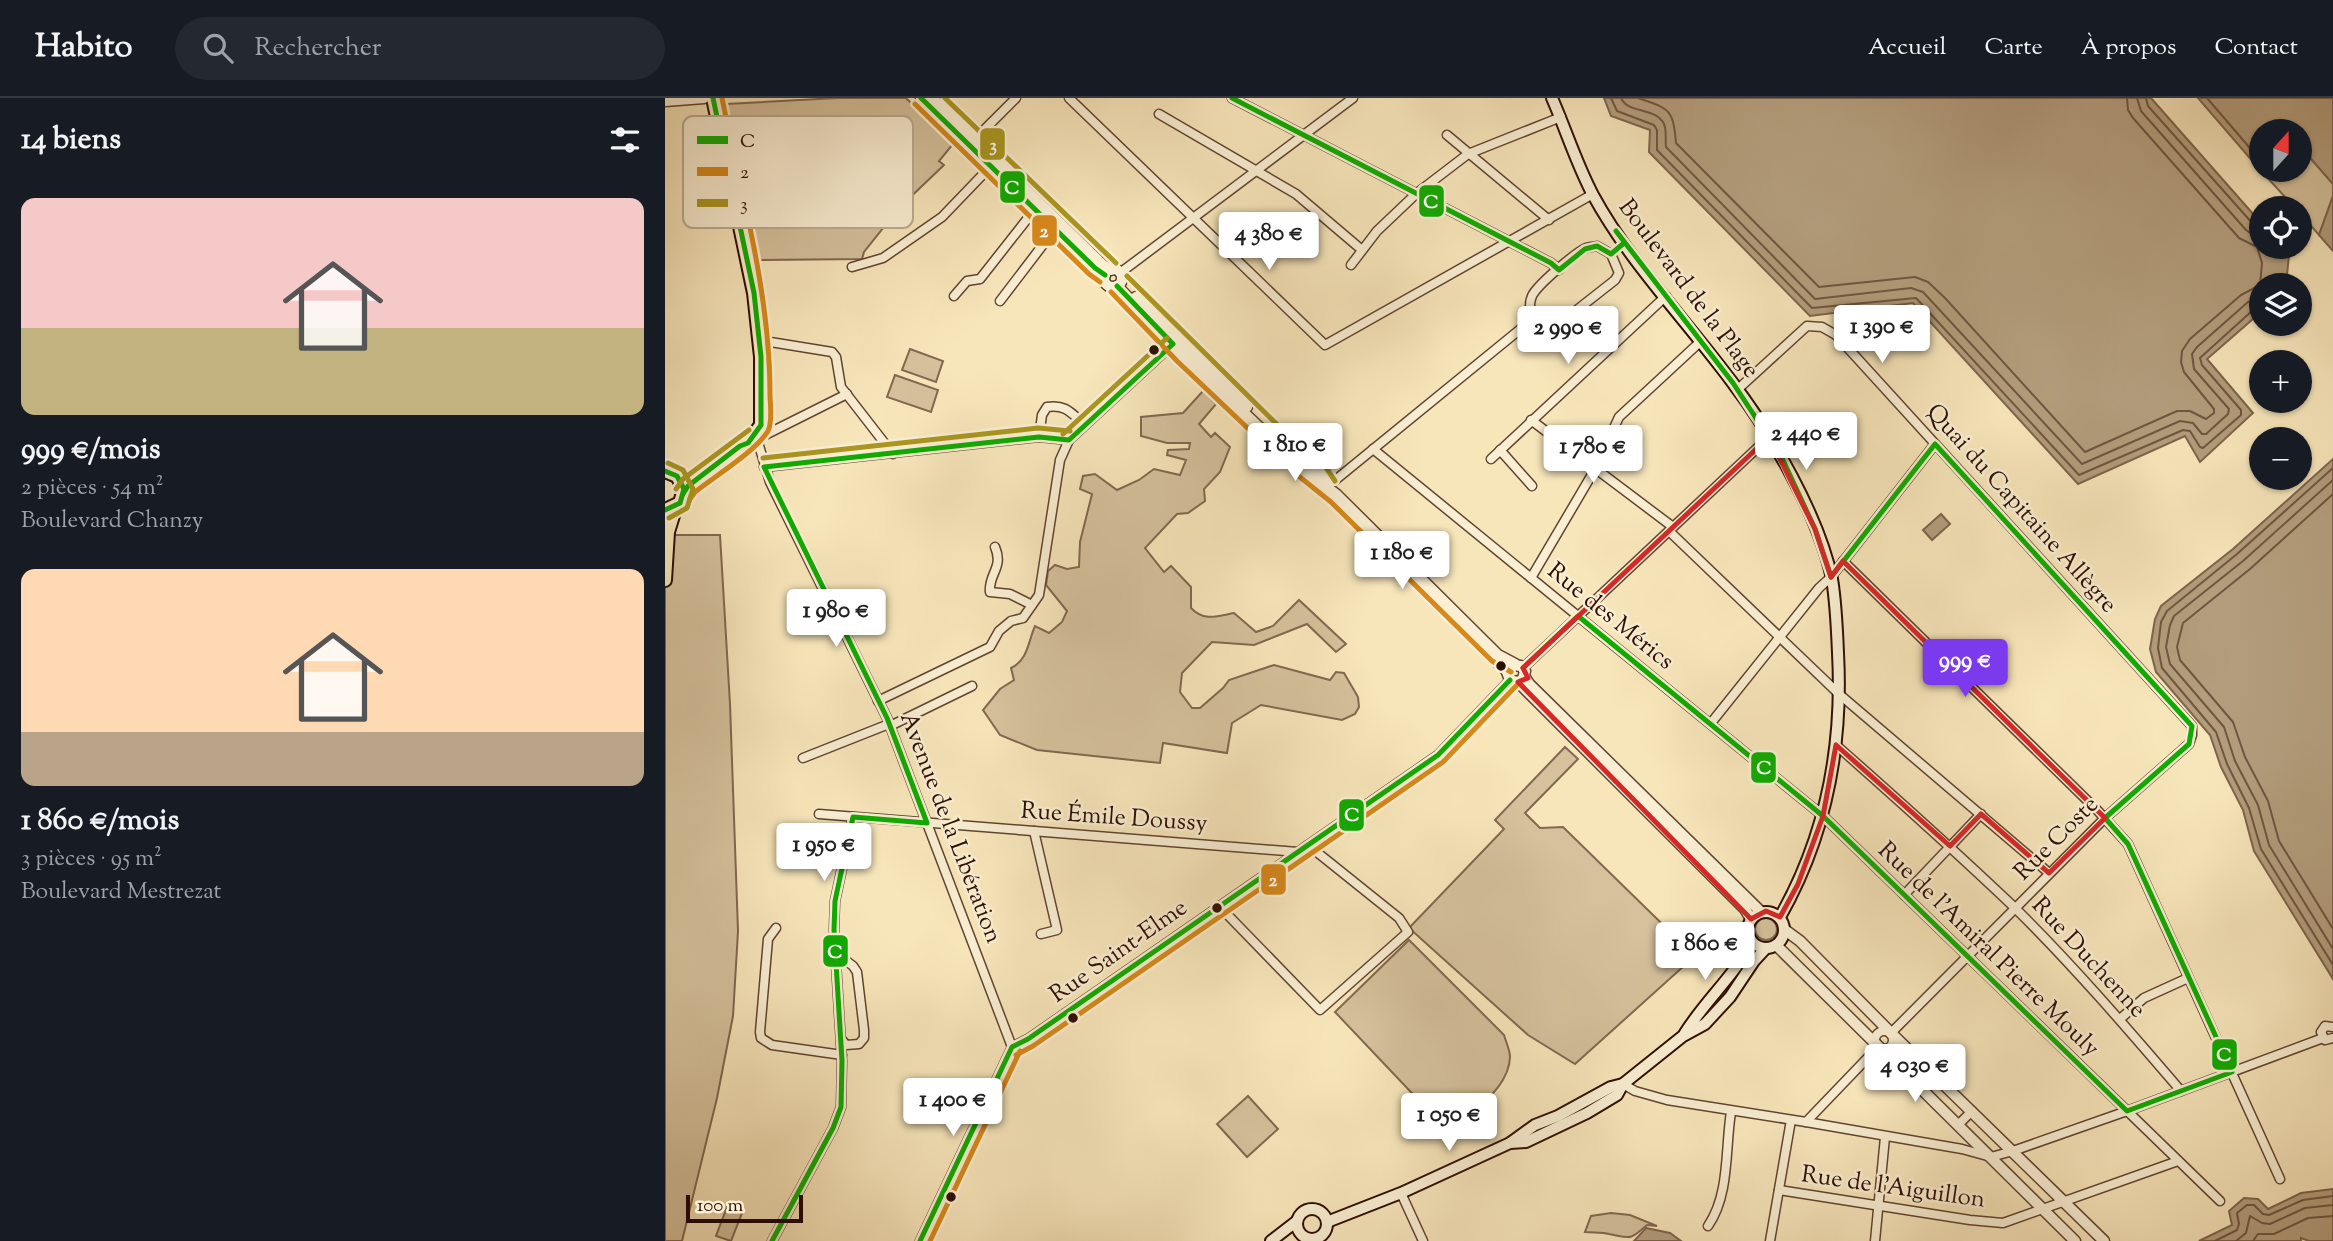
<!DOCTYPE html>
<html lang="fr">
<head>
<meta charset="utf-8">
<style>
  :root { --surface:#171b24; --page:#242831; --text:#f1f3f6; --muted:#9ea1a6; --line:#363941; --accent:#7c3aed }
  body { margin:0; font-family:"Sorts Mill Goudy",serif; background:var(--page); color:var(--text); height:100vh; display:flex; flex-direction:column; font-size:26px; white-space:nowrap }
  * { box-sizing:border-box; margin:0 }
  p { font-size:23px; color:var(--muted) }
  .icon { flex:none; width:38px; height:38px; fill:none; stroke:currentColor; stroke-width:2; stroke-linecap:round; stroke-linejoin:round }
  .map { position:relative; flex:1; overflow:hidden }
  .panel { display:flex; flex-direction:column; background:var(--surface); width:665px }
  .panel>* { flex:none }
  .needle { width:46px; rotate:21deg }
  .tools { position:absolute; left:1584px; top:21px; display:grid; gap:14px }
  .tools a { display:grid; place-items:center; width:63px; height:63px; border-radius:50%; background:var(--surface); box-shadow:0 2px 5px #0004; font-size:35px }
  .scale { position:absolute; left:21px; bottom:18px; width:117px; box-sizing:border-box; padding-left:7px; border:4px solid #2d0e03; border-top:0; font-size:19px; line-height:24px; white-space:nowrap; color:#2d0e03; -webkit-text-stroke:5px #faefd3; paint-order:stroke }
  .price { position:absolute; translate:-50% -60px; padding:0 16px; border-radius:7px; background:#fff; color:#222; font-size:23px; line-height:46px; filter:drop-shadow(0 2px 4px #0008) }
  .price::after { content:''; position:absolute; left:50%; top:42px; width:21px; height:16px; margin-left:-10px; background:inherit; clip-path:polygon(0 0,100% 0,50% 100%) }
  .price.active { background:var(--accent); color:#fff }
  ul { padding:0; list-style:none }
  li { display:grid; align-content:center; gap:14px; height:371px; padding:0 21px }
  li span { display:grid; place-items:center; height:217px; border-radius:14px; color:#555 }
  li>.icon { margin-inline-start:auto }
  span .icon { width:126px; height:126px; fill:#fffc; stroke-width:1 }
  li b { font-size:30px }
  h2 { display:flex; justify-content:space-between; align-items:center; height:84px; padding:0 21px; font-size:30px }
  header { display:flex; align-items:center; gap:42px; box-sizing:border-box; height:98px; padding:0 35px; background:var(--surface); border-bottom:2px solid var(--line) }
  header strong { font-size:33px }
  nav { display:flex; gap:38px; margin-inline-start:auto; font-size:24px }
  .search { width:490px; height:63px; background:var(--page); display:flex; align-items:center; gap:18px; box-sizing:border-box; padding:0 24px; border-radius:38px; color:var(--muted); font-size:26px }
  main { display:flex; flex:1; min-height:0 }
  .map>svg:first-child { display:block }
</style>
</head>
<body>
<header>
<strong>Habito</strong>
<div class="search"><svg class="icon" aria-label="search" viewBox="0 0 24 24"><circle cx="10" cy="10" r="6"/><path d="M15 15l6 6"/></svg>Rechercher</div>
<nav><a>Accueil</a><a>Carte</a><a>À propos</a><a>Contact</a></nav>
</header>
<main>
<section class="panel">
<h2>14 biens<svg class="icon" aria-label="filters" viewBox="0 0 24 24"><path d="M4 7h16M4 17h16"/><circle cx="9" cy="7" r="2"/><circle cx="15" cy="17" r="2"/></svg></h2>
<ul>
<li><span style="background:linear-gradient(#f6c9c9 60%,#c2b280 0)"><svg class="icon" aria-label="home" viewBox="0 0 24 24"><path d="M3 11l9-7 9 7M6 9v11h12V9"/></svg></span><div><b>999 €/mois</b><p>2 pièces · 54 m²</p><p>Boulevard Chanzy</p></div></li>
<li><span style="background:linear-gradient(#ffd9b3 75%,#b9a48a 0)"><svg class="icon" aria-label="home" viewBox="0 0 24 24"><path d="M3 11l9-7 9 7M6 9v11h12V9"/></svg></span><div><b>1 860 €/mois</b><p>3 pièces · 95 m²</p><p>Boulevard Mestrezat</p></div></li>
</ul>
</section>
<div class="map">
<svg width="1668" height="1143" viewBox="0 0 1668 1143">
  <rect width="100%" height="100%" fill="#f8e6bb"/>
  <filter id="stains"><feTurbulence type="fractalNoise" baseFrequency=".00286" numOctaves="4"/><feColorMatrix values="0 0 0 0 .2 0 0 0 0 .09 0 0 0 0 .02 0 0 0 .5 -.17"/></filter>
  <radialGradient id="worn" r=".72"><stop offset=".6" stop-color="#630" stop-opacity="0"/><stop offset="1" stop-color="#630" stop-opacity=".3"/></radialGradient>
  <g fill="#d5c19c" stroke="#816850" stroke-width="2">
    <path d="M172,0H241L288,46L274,63L279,67L235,109L199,154L197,161L91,162L58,10L61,6Z"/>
    <path d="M1641,55L1668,86V98L1654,137L1635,115L1634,110H1630L1589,65L1596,64V72H1634L1635,56Z"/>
    <path d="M245,251L278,263L271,284L237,272Z"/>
    <path d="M230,277L273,292L266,314L222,299Z"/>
    <path d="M538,293L551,306L534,326L546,339L550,335L565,349L555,374L539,391L540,403L523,415L512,416L480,450L499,474L506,468L526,489V510C539,524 553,518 569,515L591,534L608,528L634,502L681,546L671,554L642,526L589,547L547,544L517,575L515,594L527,610H535L558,590L564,582L609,567L665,582L671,574L679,575L693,599L694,609L690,616L677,622L596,607L567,625L562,655L498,645L495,665L372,652L335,637L318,612L335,591L349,582L346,570C363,562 363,544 370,528L384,535L397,524L402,513L381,487L383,473L390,467L402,471L414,469L415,444L427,396L415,391L418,378L430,376L452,392L474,382L489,371L515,377L521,362L502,357L503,352L524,351L525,345H502L476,338V319L518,315Z"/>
    <path d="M0,437H55L65,606L73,833L68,918L52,1000L17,1143H0Z"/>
    <path d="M900,649L913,661L860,715L875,730L898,729L1030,858L910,966L863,937L744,830L839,731L830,722Z"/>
    <circle cx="1101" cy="831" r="11"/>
    <path d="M744,842L839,937C841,944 845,952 845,959C844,987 817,1005 799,1023L793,1018L780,1030L670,914Z"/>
    <path d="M583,998L613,1031L582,1059L552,1026Z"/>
    <path d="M62,1109L77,1115L66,1143L51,1138Z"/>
    <path d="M946,1115L965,1117L992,1128L982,1127C964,1143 966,1140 944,1136C937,1134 928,1135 920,1134L926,1118Z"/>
  </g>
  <g fill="#b39d7c" stroke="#7d644c" stroke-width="2">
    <path d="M939,0H1486L1596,125V149H1617L1624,157L1621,187H1596V214L1542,261L1588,315L1535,364L1520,338L1413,386L1248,205L1145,218L984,54L985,32L946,18Z"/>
    <path d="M1533,0H1668V86L1641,55L1635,56L1634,33H1596V64L1589,65Z"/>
    <path d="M1668,98V153L1654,137Z"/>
    <path d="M1668,361V881L1589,753L1578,712L1556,669L1545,637L1491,574L1485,551L1490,521L1496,508L1568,451Z"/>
    <path d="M1276,416L1285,426L1267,442L1258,432Z"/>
    <path d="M1668,1091V1143H1644L1636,1140V1143H1534L1567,1127L1564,1113L1579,1100L1593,1101L1603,1111L1636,1095Z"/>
    <path d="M981,1130L1005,1135L1016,1143H969Z"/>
  </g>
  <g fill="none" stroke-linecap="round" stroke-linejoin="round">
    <g stroke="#705640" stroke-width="2">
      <path d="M946,0L952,13L989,27L992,32V52L1147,210L1251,200L1414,377L1518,332L1525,333L1535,349L1538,350L1576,317V312L1537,267L1535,260L1588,212L1596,210"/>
      <path d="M956,0C963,16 991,9 999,26C1002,33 1000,42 1001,49L1150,201L1246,190L1258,194L1417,366L1515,323L1528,325L1537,336H1541L1563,316L1564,311L1529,271L1527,256L1532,249L1583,204L1596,201"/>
      <path d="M973,0C1005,11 1008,11 1011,45L1154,189L1250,179L1263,184L1280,200L1420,354L1512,313H1525L1541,321L1549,315V311L1519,274L1516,264L1517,253L1525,241L1576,197L1595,187L1597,165L1592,149L1574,140L1468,20L1463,12L1462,0"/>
      <path d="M1472,0L1476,13L1581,132L1587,136L1596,138"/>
      <path d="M1481,0L1483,8L1588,126L1596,129"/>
      <path d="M1542,0L1590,56L1596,57"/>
      <path d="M1668,370L1572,456L1502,513L1496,524L1493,550L1497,570L1551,634L1562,666L1584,710L1596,751L1668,867"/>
      <path d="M1668,382L1578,463L1509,518L1505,527L1501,549L1505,566L1559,629L1570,663L1593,707L1604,747L1668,851"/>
      <path d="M1668,396L1585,471L1518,525L1512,549L1515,562L1568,624L1580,659L1603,703L1614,743L1668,831"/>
      <path d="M1550,1143L1572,1132L1574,1126L1572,1115L1582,1107H1589L1598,1116L1604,1117L1638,1102L1668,1098"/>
      <path d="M1571,1143L1581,1135L1585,1118L1597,1125L1605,1126L1640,1110L1668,1107"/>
      <path d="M1588,1143L1593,1136H1609L1643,1120L1668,1118"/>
    </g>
    <defs>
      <g id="minor">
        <path d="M404,0L660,247L928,96"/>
        <path d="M567,0L886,165L894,172"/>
        <path d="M494,16L631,96L697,152"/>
        <path d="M782,37L884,122"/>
        <path d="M310,41L351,0"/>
        <path d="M932,148L946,156L954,175L950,182L894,226C877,230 859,217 867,198C872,187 910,155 921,150C925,149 928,149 932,148Z"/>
        <path d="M686,167L712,133L752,95L803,56L896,19"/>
        <path d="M187,169L218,160L277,119L326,68"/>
        <path d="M455,175L688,0"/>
        <path d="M289,198L302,183L315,181L370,111"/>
        <path d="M335,203L390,131"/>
        <path d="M93,242L167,254L171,259L176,289L228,356"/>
        <path d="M1072,292L1142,228L1157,229L1171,237L1527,628V637L1524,646L1440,720L1226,935"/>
        <path d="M866,322L1008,429"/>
        <path d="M89,339L92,341L105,384L222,620L347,949"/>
        <path d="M374,339L377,317L382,309C401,306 406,315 420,327"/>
        <path d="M92,341L182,296"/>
        <path d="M708,351L1158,718L1555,1103"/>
        <path d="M835,352L867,388"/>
        <path d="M826,361L1001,198"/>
        <path d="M99,369L374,339L404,342"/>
        <path d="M663,388L869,220"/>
        <path d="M1004,433L1174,596L1384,775"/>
        <path d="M330,449C339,470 323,476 325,494L345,496L367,507"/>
        <path d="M1178,463L1433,713L1463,746L1615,1081"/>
        <path d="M866,480L929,373L954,319L1035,244"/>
        <path d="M858,570L1104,339"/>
        <path d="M213,603L325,549L334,533L346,523L358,520L374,497L395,362L404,342L508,246"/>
        <path d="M1046,625L1154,490L1166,479L1270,346"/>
        <path d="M225,628L307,588"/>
        <path d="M1171,647C1231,700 1290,753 1348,808C1407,866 1462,930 1516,993"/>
        <path d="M138,660L224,626"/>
        <path d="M154,716L633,754"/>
        <path d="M369,733L392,832L376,836"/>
        <path d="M1239,797L1316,716"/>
        <path d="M554,808L655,912L743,834L734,820L643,747"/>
        <path d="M111,830L103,841L95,934L96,940L107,947L177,957"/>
        <path d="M171,855L188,868L192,874L199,932V940L194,946L181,947L177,942"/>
        <path d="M1455,921L1479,900L1523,880"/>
        <path d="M1668,929L1660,928L1656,934L1660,942L1668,940"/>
        <circle cx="1219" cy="942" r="9"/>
        <path d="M347,949L363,941L773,657L845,582"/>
        <path d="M958,986L970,993L1002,1002L1141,1024L1297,1051L1326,1059L1348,1053L1462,1013L1658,940"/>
        <path d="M1141,1024L1213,949"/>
        <path d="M1293,1027L1307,1013"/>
        <path d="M1114,1092L1305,1122L1338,1125L1513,1063"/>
        <path d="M736,1095L758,1143"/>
        <path d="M1043,1128C1065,1096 1060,1051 1066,1014"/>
        <path d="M107,1143L168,1030L176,1009L177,963L169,832L170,803L188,719"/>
        <path d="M255,1143L347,949"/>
        <path d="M1105,1143L1126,1022"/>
        <path d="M1210,1143L1220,1039"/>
      </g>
      <g id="tertiary">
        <path d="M256,0L430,170L440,177"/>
        <path d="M267,0L438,167L446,172"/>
        <path d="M0,3L39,0"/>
        <circle cx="448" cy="180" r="9"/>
        <path d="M452,188L518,257L637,370L672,397L833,557L850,566"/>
        <path d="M471,199L582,309"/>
        <path d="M636,361L654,374L660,384"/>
        <path d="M734,468L778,512"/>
        <path d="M824,557L842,573"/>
        <path d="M859,578L864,586L1096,814"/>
        <path d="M853,584L858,581L860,573L856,568L847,567L842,574L845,582L853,584L1080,811L1086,821"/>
        <path d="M1120,832L1135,843L1226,935L1439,1143"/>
        <path d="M1111,847L1410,1143"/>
      </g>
      <g id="secondary">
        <path d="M887,0C901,32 912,67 928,97C965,165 1021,222 1067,284C1106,335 1154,418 1167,481C1171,505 1172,530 1173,555C1178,648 1161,738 1115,819"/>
        <circle cx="1101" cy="832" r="18"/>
        <path d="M1020,935C1040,903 1069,878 1087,844"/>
        <path d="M845,1045L861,1044L922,1015L952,997L958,986L1018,938L1040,926L1065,899L1089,863L1101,850"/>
        <circle cx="647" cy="1126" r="15"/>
        <path d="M662,1124L736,1095L845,1045L870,1027L893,1018L946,989L958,986"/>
        <path d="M606,1143L632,1123"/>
      </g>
      <g id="primary">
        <path d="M0,373L12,378L19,391L15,405L0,412"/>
        <path d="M18,396L23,388L75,348L83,345L96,327V259L89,195L48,0"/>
        <path d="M0,482L3,434L11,408"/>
      </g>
    </defs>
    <use href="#minor" stroke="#604431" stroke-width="11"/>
    <use href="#tertiary" stroke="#604431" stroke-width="13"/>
    <use href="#secondary" stroke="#2d0e03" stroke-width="14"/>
    <use href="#primary" stroke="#2d0e03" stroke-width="16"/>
    <use href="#minor" stroke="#faefd3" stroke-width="8"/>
    <use href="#tertiary" stroke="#faefd3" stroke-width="10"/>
    <use href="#secondary" stroke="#faefd3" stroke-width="10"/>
    <use href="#primary" stroke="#f8e6bb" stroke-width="12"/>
    <defs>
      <path id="rail" d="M35,36L46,88"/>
    </defs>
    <use href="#rail" stroke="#2d0e03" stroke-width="5"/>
    <use href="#rail" stroke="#faefd3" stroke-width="2.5" stroke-dasharray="8" stroke-linecap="butt"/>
    <defs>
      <g id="bus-1">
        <path d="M256,0L430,170L440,177"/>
        <path d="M567,0L886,165L894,172L920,151L932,148L946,156L959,145"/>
        <path d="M951,133L1068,285L1117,360L1150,431L1166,479"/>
        <path d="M0,373L12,378L19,391L15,405L0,412"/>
        <path d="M18,396L23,388L75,348L83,345L96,327V259L89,195L48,0"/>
        <path d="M858,570L913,518L1158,718L1462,1013L1567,974L1463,746L1440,720L1524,646L1527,628L1270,346L1166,479"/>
        <path d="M107,1143L168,1030L176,1009L177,963L169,832L170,803L188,719L262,725L222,620L99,369L374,339L404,342L508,246L452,188"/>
        <path d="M255,1143L347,949L363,941L773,657L845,582"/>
      </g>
      <g id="bus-2">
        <path d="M250,6L424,176L435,184"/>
        <path d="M446,194L512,263L631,376L666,404L827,563L846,574"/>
        <path d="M25,401L30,394C50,378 91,353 103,333C108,323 105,306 105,296C105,195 77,98 57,0"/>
        <path d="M351,957L368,948L778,664L851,588"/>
        <path d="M265,1143L355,953"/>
      </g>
      <g id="bus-3">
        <path d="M280,0L451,165"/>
        <path d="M462,178L644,358L660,368L670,383"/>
        <path d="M398,336L502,240"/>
        <path d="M98,360L373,330L405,333"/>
        <path d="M3,365L18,372L28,391L22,410L4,420"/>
        <path d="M11,391L18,381L84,332"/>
      </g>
    </defs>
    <use href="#bus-1" stroke="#faefd3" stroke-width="10"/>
    <use href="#bus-2" stroke="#faefd3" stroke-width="10"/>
    <use href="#bus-3" stroke="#faefd3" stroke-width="10"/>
    <use href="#bus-1" stroke="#10ab01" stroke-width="5"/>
    <use href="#bus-2" stroke="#d6881a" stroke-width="5"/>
    <use href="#bus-3" stroke="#aa9620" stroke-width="5"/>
  </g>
  <path fill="none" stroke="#d62828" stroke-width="5" stroke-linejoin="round" d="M1104,339L1150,431L1166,479L1178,463L1440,720L1384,775L1316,716L1285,748L1171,647L1158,718L1133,786L1115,819L1101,813L1086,821L853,584L863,580L858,570Z"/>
  <g fill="#2d0e03" stroke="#faefd3" stroke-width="2.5">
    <circle cx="489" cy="252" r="6"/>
    <circle cx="836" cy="568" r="6"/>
    <circle cx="552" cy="810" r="6"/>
    <circle cx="408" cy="920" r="6"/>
    <circle cx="286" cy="1099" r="6"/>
  </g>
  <g text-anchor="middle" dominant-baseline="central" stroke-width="5" stroke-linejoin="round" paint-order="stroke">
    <g font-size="24" fill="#2d0e03" stroke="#faefd3">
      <text transform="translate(1023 191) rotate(53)">Boulevard de la Plage</text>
      <text transform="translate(1356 411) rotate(48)">Quai du Capitaine Allègre</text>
      <text transform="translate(945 519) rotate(39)">Rue des Mérics</text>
      <text transform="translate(449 720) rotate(4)">Rue Émile Doussy</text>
      <text transform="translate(285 730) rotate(69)">Avenue de la Libération</text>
      <text transform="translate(1392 741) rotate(-45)">Rue Coste</text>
      <text transform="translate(1323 852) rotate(44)">Rue de l'Amiral Pierre Mouly</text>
      <text transform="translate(454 854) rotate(-35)">Rue Saint-Elme</text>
      <text transform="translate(1423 860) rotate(47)">Rue Duchenne</text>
      <text transform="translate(1228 1090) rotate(8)">Rue de l'Aiguillon</text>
    </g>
  </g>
  <rect x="18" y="18" width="230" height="112" rx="10" fill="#faefd3" stroke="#bcac95" stroke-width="2"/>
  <rect x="32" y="38" width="31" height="8" fill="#10ab01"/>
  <rect x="32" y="69" width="31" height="9" fill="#d6881a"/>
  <rect x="32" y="101" width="31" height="8" fill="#aa9620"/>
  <g font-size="19" fill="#2d0e03">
    <text x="75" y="49">C</text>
    <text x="75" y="80">2</text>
    <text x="75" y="112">3</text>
  </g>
  <g stroke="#faefd3" stroke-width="2.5">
    <rect x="314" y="29" width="27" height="34" rx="7" fill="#aa9620"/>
    <rect x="334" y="72" width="27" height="34" rx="7" fill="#10ab01"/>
    <rect x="753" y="86" width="27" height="34" rx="7" fill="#10ab01"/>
    <rect x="366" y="116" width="27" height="33" rx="7" fill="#d6881a"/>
    <rect x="1085" y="653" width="27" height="33" rx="7" fill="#10ab01"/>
    <rect x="673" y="700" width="27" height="34" rx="7" fill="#10ab01"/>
    <rect x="595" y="765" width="27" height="33" rx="7" fill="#d6881a"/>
    <rect x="157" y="836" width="27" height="34" rx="7" fill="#10ab01"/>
    <rect x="1546" y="940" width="27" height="33" rx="7" fill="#10ab01"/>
  </g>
  <g font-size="19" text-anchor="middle" font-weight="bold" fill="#fff">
    <text x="328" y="53">3</text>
    <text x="347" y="96">C</text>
    <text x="766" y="110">C</text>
    <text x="379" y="139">2</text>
    <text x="1099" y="676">C</text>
    <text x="687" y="723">C</text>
    <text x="608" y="788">2</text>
    <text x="170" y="860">C</text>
    <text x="1559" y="963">C</text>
  </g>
  <rect width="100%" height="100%" filter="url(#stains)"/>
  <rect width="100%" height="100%" fill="url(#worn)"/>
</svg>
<div class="tools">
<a><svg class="needle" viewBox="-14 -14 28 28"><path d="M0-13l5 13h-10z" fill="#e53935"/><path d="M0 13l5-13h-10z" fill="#9ea1a6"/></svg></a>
<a><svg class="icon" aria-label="locate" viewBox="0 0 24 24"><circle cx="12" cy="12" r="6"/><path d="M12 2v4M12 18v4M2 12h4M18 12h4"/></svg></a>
<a><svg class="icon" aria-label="layers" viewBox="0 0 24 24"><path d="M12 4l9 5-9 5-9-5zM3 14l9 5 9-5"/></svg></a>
<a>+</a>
<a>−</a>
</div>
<div class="scale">100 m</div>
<b class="price" style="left:604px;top:174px">4 380 €</b>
<b class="price" style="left:1217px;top:267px">1 390 €</b>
<b class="price" style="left:903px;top:268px">2 990 €</b>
<b class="price" style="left:1141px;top:374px">2 440 €</b>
<b class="price" style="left:630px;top:385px">1 810 €</b>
<b class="price" style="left:928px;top:387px">1 780 €</b>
<b class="price" style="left:737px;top:493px">1 180 €</b>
<b class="price" style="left:171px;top:551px">1 980 €</b>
<b class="price active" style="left:1300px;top:601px">999 €</b>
<b class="price" style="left:159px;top:785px">1 950 €</b>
<b class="price" style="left:1040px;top:884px">1 860 €</b>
<b class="price" style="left:1250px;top:1006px">4 030 €</b>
<b class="price" style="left:288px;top:1040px">1 400 €</b>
<b class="price" style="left:784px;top:1055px">1 050 €</b>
</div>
</main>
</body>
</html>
